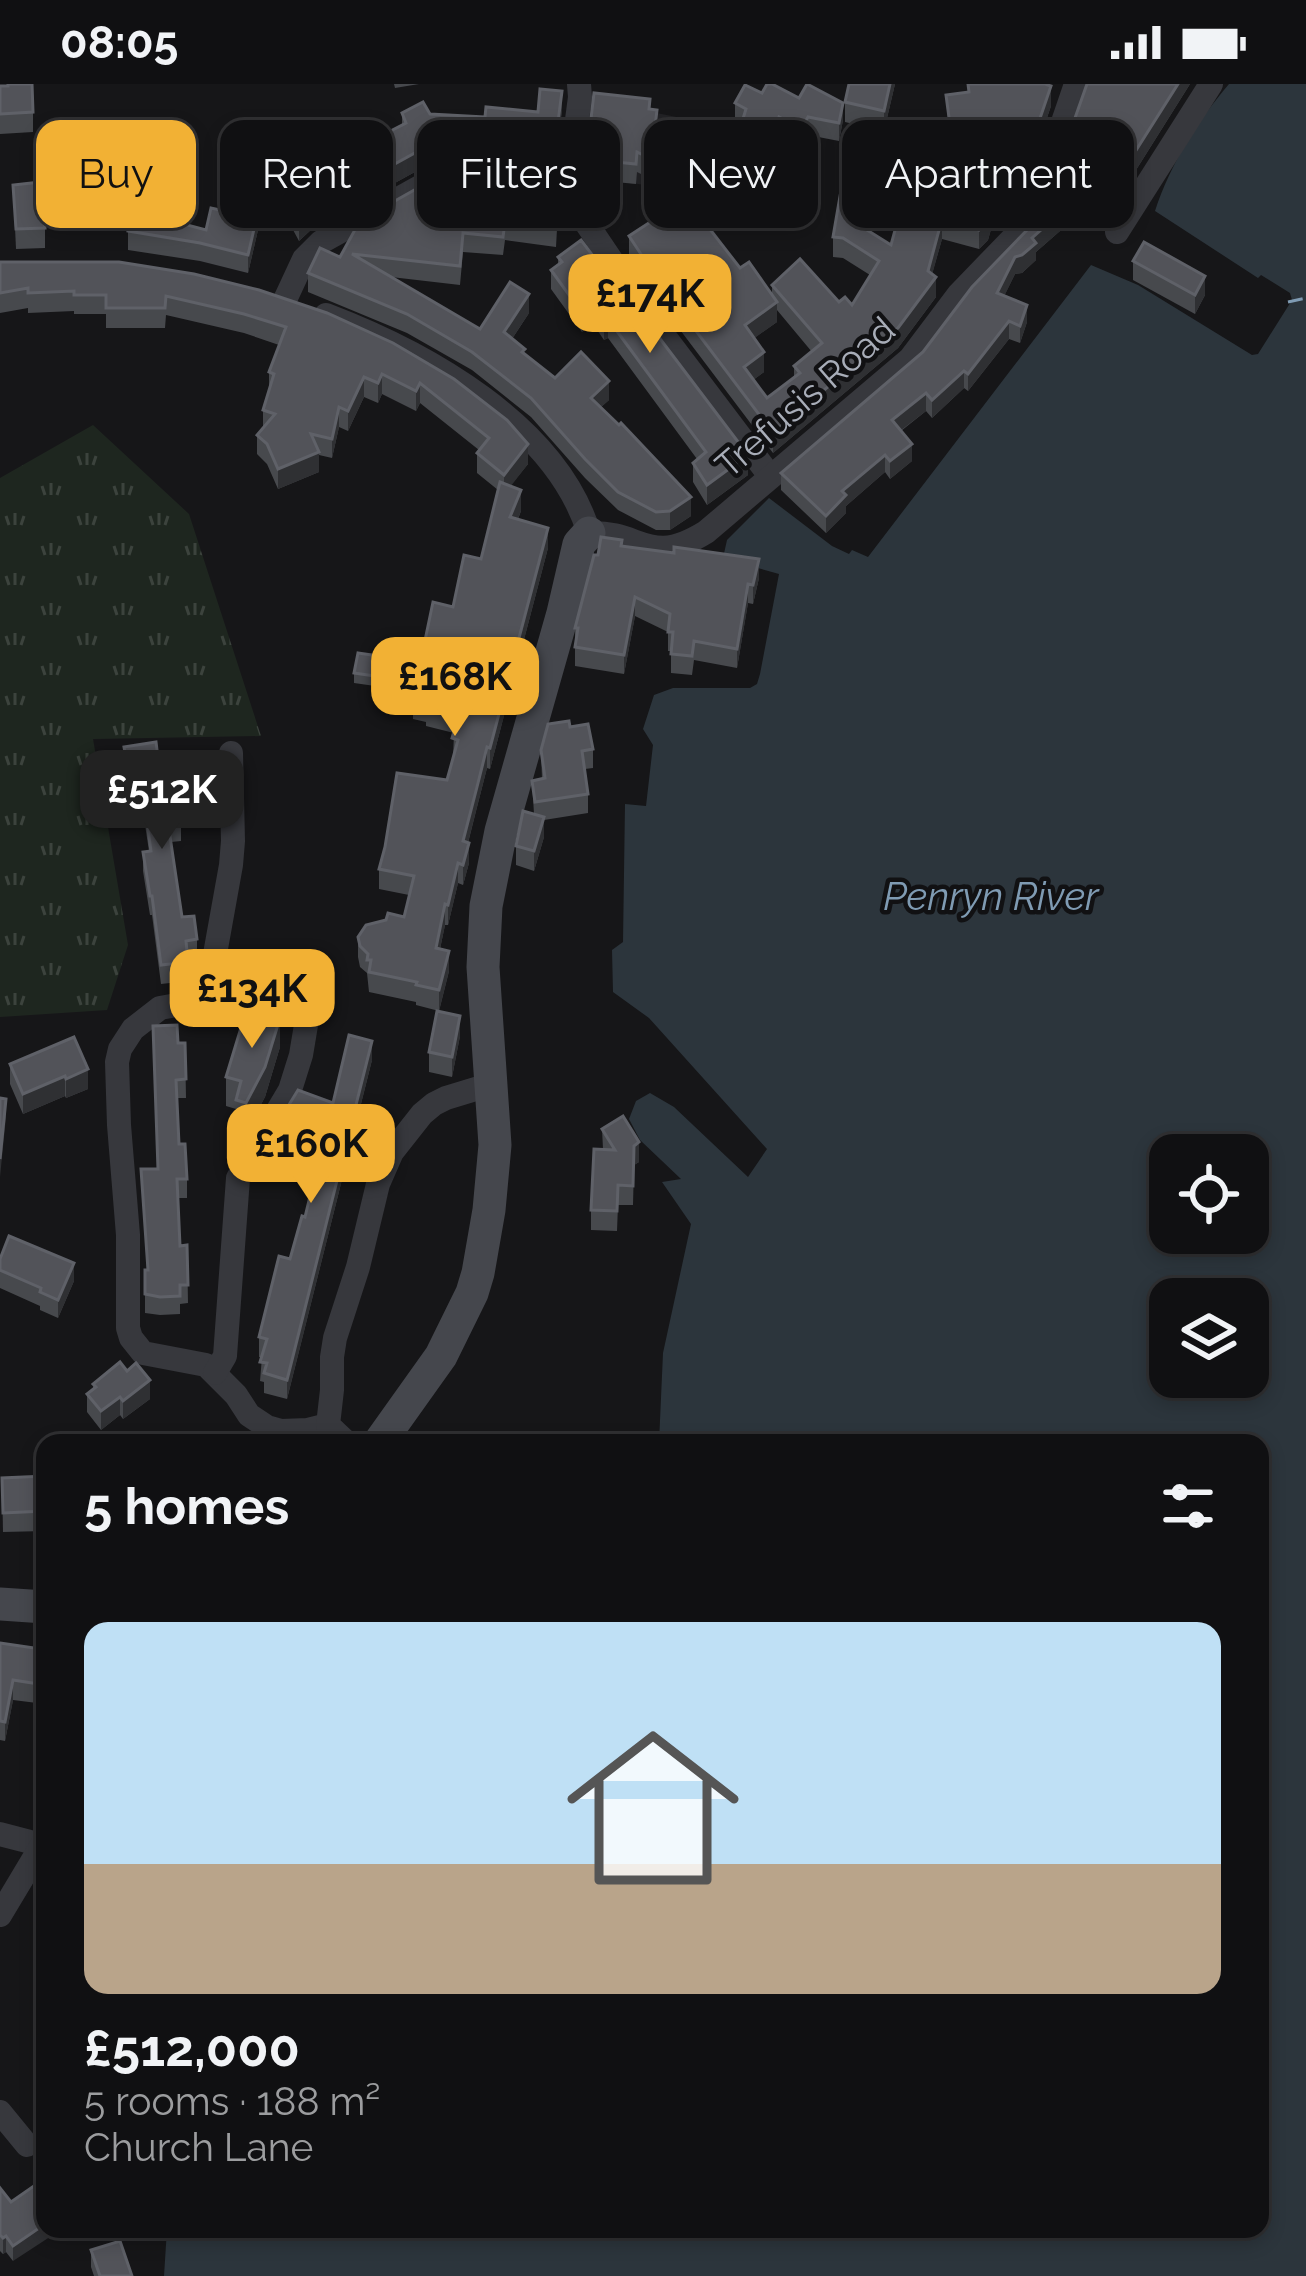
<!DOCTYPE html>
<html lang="en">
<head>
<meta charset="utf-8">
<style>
  :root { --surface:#101012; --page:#1e1e20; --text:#f1f3f6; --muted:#9c9d9f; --line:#303032; --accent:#f2b134 }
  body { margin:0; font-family:Raleway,sans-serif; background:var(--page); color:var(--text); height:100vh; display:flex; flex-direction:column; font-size:45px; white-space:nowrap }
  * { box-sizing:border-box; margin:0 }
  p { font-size:39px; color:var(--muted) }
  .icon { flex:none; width:66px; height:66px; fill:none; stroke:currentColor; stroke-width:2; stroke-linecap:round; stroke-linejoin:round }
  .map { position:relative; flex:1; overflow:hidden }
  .details { position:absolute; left:36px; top:1350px; width:1233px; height:804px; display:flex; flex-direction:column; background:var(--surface); border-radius:24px; box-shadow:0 6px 18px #0003,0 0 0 3px var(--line) }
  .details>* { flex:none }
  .guide { position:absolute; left:36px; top:36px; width:1236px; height:108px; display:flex; gap:24px }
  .fabs { position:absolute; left:1149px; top:1050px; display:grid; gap:24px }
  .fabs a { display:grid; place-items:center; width:120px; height:120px; border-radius:24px; background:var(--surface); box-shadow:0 6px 18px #0003,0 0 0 3px var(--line); font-size:60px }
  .price { position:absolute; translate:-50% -102px; padding:0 27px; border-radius:24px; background:var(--accent); color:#111; font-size:39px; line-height:78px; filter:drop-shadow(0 3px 6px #0008) }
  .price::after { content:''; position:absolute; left:50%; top:72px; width:36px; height:27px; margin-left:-18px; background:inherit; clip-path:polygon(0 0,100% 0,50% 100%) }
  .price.on { background:#222; color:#fff }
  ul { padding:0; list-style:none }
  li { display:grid; align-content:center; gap:24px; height:636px; padding:0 48px }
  li span { display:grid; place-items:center; height:372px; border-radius:24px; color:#555 }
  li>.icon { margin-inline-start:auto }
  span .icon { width:216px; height:216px; fill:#fffc; stroke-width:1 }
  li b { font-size:51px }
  h2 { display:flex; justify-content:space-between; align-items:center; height:144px; padding:0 48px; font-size:51px }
  .chip { padding:0 42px; border-radius:24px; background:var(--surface); box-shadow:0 6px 18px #0003,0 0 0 3px var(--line); font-size:42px; line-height:108px }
  .chip.on { background:var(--accent); color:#111 }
  .status { display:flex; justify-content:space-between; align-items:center; height:84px; padding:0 60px; background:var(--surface); direction:ltr }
  .status svg { height:33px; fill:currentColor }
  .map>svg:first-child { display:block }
</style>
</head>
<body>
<div class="status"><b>08:05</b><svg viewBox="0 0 49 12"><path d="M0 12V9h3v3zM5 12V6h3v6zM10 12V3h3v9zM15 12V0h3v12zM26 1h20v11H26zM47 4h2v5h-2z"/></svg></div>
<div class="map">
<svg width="1306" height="2192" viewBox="0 0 1306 2192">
  <defs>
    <pattern id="grass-tufts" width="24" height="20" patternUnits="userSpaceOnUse" patternTransform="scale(3)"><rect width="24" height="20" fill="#1e261f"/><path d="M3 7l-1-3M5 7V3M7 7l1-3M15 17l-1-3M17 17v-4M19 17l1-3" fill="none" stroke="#3c433d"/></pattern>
  </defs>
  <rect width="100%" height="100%" fill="#161618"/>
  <path fill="#222225" d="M590,11L647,27L686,35L723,50L699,95L672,83L662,103L573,92Z"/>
  <path fill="url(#grass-tufts)" d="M93,341L189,430L261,652L93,655L128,861L107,926L0,933V394Z"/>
  <path fill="#2c353c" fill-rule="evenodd" d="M1229,0H1306V2192H164L167,2145H1260V1359H659L663,1269L691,1140L662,1098L681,1095L640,1056L629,1035L636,1017L650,1009L674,1023L748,1093L767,1065L649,934L613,908L612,866L623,858L625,720L646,722L653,661L643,645L654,611L673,604H750L757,600L760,590L779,490L723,474L727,456L769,414L832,462L849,470L852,466L868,473L1091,181L1138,201L1252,271L1258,270L1292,216L1290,209L1261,191L1258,194L1155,127C1171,79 1196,39 1229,0ZM1170,1071H1248V1149H1170ZM1170,1215H1248V1293H1170Z"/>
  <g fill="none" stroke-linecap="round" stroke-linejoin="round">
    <path stroke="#7f9bb3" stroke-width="3" stroke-dasharray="15 12" stroke-linecap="butt" d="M1288,218L1306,214"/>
    <g stroke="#37383d" stroke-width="24">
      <path d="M522,100L553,104L570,115L649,232L770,392"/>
      <path d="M567,112L580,13L579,0"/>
      <path d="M1117,148L1211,0"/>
      <path d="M284,218L304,175L321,158L436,94L445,92L470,93"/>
      <path d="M326,231C426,269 556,341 589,449C642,447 648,484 706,448L910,275L959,210L1015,152L1034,123L1076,0"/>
      <path d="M231,669L233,757L231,781L208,909L204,916L160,924L133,945L120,965L117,978L119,1041L128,1151V1244L131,1254L143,1269L206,1281L236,1311L249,1331L267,1343L281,1347L308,1346L328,1341"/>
      <path d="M215,1289L225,1272L238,1094L290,1006L301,971L306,941"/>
      <path d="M347,1359L328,1341L332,1306V1273L335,1254L358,1183L378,1100L392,1068L422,1030L434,1020L446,1014L492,1000"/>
      <path d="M0,1750L42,1761"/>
      <path d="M0,1831L45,1756"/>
      <path d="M0,2028L27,2061"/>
    </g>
    <g stroke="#45474d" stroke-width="33">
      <path d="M379,1359L441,1272L472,1209L478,1189L489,1126L495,1061L483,883L486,822L501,747L563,529L579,460L589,449"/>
      <path d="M0,1520L45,1523"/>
    </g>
  </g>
  <g fill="#47494d" fill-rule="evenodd">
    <path d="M394,0H419L395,4Z"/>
    <path d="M895,0L884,47L845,38V18Z"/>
    <path d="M968,0L1051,22L1019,116L1015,123L999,117L988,156L979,165L942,155L932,190L936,213L898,264L773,369L662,222L629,172V152L658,133L671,105L637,88L636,100L605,97V82L588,80V60L650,25L656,51L663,58L725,95L741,40L735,37V19L762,9L843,36L839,57L808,51L801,63L779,51L757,125L723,117V111L708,143L740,184L772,212V201L852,221L870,191L843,174L833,173V153L866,118L862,143L891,161L910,131L953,107L980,84L989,56L950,61L946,11L968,9ZM777,226L812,268L794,282V293L767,314L753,296L764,288L754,254L777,238Z"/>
    <path d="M1087,0H1190L1104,137L1071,115V123L1060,147L1036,168V176L1022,189L1015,190L1004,212L1027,238L1020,259L1009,255L968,307L964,304L932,334L926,327L901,347L912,377L890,395L885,388L846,422V429L826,449L781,406V389L923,268L1063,102V91L1084,57L1075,54V34Z"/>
    <path d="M0,2H7L33,28V48L0,50Z"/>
    <path d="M562,26L554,87L458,75L433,78L313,144L299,157L278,118V100L303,92L402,41V29L485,33Z"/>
    <path d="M13,101L45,144V164L16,165Z"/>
    <path d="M265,116L248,189L200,177L128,166V147L167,128L170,136L206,146L220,126Z"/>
    <path d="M558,127L556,163L505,156L503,171L463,168L460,201L391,193L480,245L529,229L512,255L525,271L555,294L609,316L601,323L691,432L670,446H656L618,426L585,394L531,333L472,286L407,249L308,208V189L340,173L354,148V140Z"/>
    <path d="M558,173L748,391L707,421L693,398V379L697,375L608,254L604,256L593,240L582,248L551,205V186L558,180Z"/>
    <path d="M1133,177L1205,211L1195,230L1133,196Z"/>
    <path d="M0,178L327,229L528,380L510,402L521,427L518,435L548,464L490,685L487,684L477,723L468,759L469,779L463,801L458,799L448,841H445L440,865L449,887L439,927L416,921V918L369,908L367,889L360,883L358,873V853L404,833L409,811L379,805V785L447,696L453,675L454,649L426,642V638L413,635V614L453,523L481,475L498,406L477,389V369L479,366L420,319L416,327L382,310L378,319L364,313L348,347L339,343L332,374L319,371V388L278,405L267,380L257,370V351L263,343V326L269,306V288L279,261L244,249L166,231L165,244H106V230H74V227L28,229V224L0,229Z"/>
    <path d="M622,463L759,494L753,520L748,519L737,584L694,576L692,591L671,589V567H668V548L635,532L624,590L575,582V544L598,471Z"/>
    <path d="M379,582L375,602L354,599V589Z"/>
    <path d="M570,643L593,665V684L585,685L588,710V729L544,736V753L534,787L516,781V762L534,730L532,697L542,695L541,666Z"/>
    <path d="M124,663L159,682L181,737V757L171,758L182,833L197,855V875L188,876V897L161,900L152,831H150L143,787V768L149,767L140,708L129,710L124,682Z"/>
    <path d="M460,952L452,993L429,988V968Z"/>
    <path d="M74,953L88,1005L66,1014L65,1012L23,1030L10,1000V980Z"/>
    <path d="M178,959H185L186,1014H176L179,1060L187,1095V1114H178L180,1162L187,1161L188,1219L180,1220V1230L160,1231L145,1229V1186H147L141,1085H158Z"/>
    <path d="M280,963L265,1013L246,1048L236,1045V1025L226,1022V993Z"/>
    <path d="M372,976L287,1315L264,1309V1298L260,1297L262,1273H259V1253L305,1133L320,1072L276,1061V1042L333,1019Z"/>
    <path d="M602,1045L639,1078L634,1081L633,1121H618L617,1147L591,1146V1126L603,1065Z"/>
    <path d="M0,1186L74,1197L58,1234L40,1226V1222L0,1204Z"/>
    <path d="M93,1300L150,1315L123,1335L120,1331L101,1346L87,1328V1310L93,1305Z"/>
    <path d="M45,1392V1447L3,1448L2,1394Z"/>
    <path d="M0,1559L41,1573L45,1572V1620L13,1616L5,1657L0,1656Z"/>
    <path d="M41,2097L13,2177L6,2168L3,2170L0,2167V2104L11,2118Z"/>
    <path d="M91,2166L132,2192H94L91,2183Z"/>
  </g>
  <g fill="#2f3033">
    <path d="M890,0H895L884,47V27Z"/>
    <path d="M1178,0H1190L1104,137V117Z"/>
    <path d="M1051,2V22L1019,116L1015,123V103Z"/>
    <path d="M562,7V26L554,87V69Z"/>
    <path d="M843,19V36L839,57V39Z"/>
    <path d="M779,33V51L757,125V107Z"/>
    <path d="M808,33V51L801,63V45Z"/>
    <path d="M433,59V78L313,144L299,157V139L313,125Z"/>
    <path d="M725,88L723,111L702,155V135Z"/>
    <path d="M265,97V116L248,189V171Z"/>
    <path d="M999,97V117L988,156L979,165V146Z"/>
    <path d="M866,99V118L859,161V141Z"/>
    <path d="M1071,105V123L1060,147L1036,168V176L1022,189L1015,190L997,227V209L1015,173Z"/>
    <path d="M942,135V155L929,202L936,193V213L898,264L773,369V349L928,187Z"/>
    <path d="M1205,192V211L1195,230V211Z"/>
    <path d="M529,210V229L504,267V248Z"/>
    <path d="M777,218V238L745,261V241Z"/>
    <path d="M593,221V240L582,248V229Z"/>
    <path d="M1027,221V238L1020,259V242Z"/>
    <path d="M608,235V254L604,256V237Z"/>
    <path d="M1009,237V255L968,307V290Z"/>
    <path d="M764,268V288L744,303V283Z"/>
    <path d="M964,287V304L932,334V316Z"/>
    <path d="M382,290V310L378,319V299Z"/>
    <path d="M364,293V313L348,347V327Z"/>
    <path d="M609,297V316L591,332V314Z"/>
    <path d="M420,299V319L416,327V307Z"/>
    <path d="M926,309V327L892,353V336Z"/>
    <path d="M339,323V343L332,374V355Z"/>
    <path d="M528,360V380L504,411V391Z"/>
    <path d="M912,360V377L890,395V377Z"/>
    <path d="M319,368V388L278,405V385Z"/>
    <path d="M748,371V391L707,421V401Z"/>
    <path d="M885,371V388L846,422V429L826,449V432L842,407Z"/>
    <path d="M521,406V427L510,454V433Z"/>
    <path d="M691,413V432L670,446V427Z"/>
    <path d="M548,444V464L490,685V664Z"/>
    <path d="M759,475V494L753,520V501Z"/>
    <path d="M748,500V519L737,584V565Z"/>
    <path d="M635,513V532L624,590V571Z"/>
    <path d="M487,663V684L463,778V757Z"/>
    <path d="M544,733V753L534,787V767Z"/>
    <path d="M469,759V779L463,801V781Z"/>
    <path d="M458,779V799L448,841V821Z"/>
    <path d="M445,820V841L436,884V864Z"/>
    <path d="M449,867V887L439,927V906Z"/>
    <path d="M460,932V952L452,993V973Z"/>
    <path d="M280,934V963L265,1013L246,1048V1019Z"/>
    <path d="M372,957V976L287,1315V1296Z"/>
    <path d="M88,985V1005L66,1014V995Z"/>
    <path d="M65,992V1012L23,1030V1010Z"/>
    <path d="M6,1015V1033L0,1093V1075Z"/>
    <path d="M639,1058V1078L634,1081L633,1121L634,1062Z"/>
    <path d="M74,1179V1197L58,1234V1216Z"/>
    <path d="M150,1296V1315L123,1335V1317Z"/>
    <path d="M120,1313V1331L101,1346V1327Z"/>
    <path d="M13,1596V1616L5,1657V1638Z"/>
    <path d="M45,2140V2145H62L13,2177V2162Z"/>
    <path d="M6,2152V2168L3,2170V2154Z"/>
  </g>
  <g fill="#525359" stroke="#5f6168" stroke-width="3">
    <path d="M8,0H32L33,28L0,30V2H8Z"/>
    <path d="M767,0H772L799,14L807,0L843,19L839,39L808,33L801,45L779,33L757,107L723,100L746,25L735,19L745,1L762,9Z"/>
    <path d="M849,0H890L884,27L845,18Z"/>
    <path d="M968,0H1045L1051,2L1019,96L1015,103L999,97L988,136L979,146L942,135L928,187L936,193L898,244L773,349L662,202L629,152L658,133L679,89L637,68L636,80L605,77L607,62L588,60L594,9L650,15L649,25L657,26L654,51L663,52V58L725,88L702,135L740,184L749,178L777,218L745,241L764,268L744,283L767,314L800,289L794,282L822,259L772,201L800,175L839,218L845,213L852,221L879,177L843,154L833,153L843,95L866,99L859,141L891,161L900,128L910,131L919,97L953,107L959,80L980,84L996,35L950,41L946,11L969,8Z"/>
    <path d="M1087,0H1178L1104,117L1063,91L1095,40L1075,34Z"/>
    <path d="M540,5L562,7L554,69L458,56L433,59L313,125L299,139L278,100L301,88L303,92L406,39L402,29L423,18L430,30L485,33L486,23L538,28Z"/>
    <path d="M456,89L547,101L558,108L556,144L505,138L503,153L463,149L460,182L352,170L480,245L510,198L529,210L504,248L525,265L522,268L555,294L581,268L609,297L591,314L619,341L621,339L691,413L670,427L656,428L618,408L585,375L531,314L472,268L407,230L308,189L320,164L340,173L356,144L354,140L441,91Z"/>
    <path d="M241,92L265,97L248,171L200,159L128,147L133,115L145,116L146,105L167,109L164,128L170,129L168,136L206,146L211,124L220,126L226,98L239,100Z"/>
    <path d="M41,98L45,144L16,145L13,101Z"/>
    <path d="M1054,98L1071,105L1060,129L1032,154L1036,159L1022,171L1015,173L997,209L1027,221L1020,242L1009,237L968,290L964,287L932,316L926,309L892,336L912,360L890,377L885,371L842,407L846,411L826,432L781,389L923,268L972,203L1029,144L1048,114Z"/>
    <path d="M581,156L596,176L601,172L636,223L748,371L707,401L693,379L706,368L608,235L604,237L593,221L582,229L551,186L562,178L558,173Z"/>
    <path d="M1144,158L1205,192L1195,211L1133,177Z"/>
    <path d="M0,178H119L194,190L259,206L327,229L393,259L454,295L507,336L528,360L504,391L477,369L489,354L420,299L416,307L382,290L378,299L364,293L348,327L339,323L332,355L311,350L319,368L278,385L267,360L257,351L275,330L263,326L274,290L269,288L286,243L244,230L166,212L165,224H106V211H74V207L28,209V204L0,209Z"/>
    <path d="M500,398L521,406L510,433L548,444L490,664L487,663L477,703L463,757L469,759L463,781L458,779L448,821L445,820L436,864L449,867L439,906L416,901L417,898L369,888L371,876H367L368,870L360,862L358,853L366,841L386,836L388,829L404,833L414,792L379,785L385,763L397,689L447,696L458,656L452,654L459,630L426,621L427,617L413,614L433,518L453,523L464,471L481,475Z"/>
    <path d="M601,453L622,456L621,462L674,469V463L759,475L753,501L748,500L737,565L694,557L692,572L671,570L673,548H668L670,530L635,513L624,571L575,563L578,544H575L594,471H598Z"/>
    <path d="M358,569L379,572L375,592L354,589Z"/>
    <path d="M569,637L570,643L588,640L593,665L582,667L588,710L535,718L532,697L545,694L541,666L548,640Z"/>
    <path d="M156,658L159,682L172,680L181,737L168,739L182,833L194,832L197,855L186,857L188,878L161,881L152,812H150L143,768L151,767L140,689L129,691L124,663Z"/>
    <path d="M523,727L544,733L534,767L516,762Z"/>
    <path d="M247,924L280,934L265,983L246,1019L236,1016L241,997L226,993Z"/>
    <path d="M437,927L460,932L452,973L429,968Z"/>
    <path d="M177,941L178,959H185L186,995L176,996L179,1060H185L187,1095H177L180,1162L187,1161L188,1201H180V1212L160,1213L145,1210V1186H148L141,1085H158L153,942Z"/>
    <path d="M349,951L372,957L287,1296L264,1289L267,1279L260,1278L267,1255L259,1253L279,1172L290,1175L302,1132L305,1133L324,1054L276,1042L298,1006L333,1019Z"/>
    <path d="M74,953L88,985L66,995L65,992L23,1010L10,980Z"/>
    <path d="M0,1014L6,1015L0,1075Z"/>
    <path d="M623,1032L639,1058L634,1062L633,1102L618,1101L617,1127L591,1126L594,1065L615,1066L602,1045Z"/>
    <path d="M9,1152L74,1179L58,1216L40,1208L41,1204L0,1186V1175Z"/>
    <path d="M120,1278L127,1287L136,1279L150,1296L123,1317L120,1313L101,1327L87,1310L96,1303L93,1300Z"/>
    <path d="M163,1351L170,1359H153Z"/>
    <path d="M45,1392V1427L3,1429L2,1394Z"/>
    <path d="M0,1559L41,1565L40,1573L45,1572V1601L13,1596L5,1638L0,1637Z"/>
    <path d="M41,2097L45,2103V2140L13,2162L6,2152L3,2154L0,2151V2104L11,2118Z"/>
    <path d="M120,2157L132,2192H100L91,2166Z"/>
  </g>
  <g text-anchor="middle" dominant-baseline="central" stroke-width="9" stroke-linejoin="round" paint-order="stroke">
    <g font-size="36" fill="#a8adb8" stroke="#111113">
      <text transform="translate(805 313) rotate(-41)">Trefusis Road</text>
    </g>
    <g font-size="39" font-style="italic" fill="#7f9bb3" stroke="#111113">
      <text x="991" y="812">Penryn River</text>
    </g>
  </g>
</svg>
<div class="fabs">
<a><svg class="icon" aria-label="locate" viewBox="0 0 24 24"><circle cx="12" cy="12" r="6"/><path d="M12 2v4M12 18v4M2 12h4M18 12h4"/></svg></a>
<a><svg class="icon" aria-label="layers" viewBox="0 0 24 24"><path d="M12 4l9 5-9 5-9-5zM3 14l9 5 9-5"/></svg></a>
</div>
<b class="price" style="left:650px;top:272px">£174K</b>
<b class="price" style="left:455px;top:655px">£168K</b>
<b class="price on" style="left:162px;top:768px">£512K</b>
<b class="price" style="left:252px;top:967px">£134K</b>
<b class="price" style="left:311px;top:1122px">£160K</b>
<div class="guide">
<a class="chip on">Buy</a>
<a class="chip">Rent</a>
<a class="chip">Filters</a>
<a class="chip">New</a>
<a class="chip">Apartment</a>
</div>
<section class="details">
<h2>5 homes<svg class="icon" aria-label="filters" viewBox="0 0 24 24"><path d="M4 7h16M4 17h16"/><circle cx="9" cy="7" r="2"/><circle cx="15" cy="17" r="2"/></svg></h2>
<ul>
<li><span style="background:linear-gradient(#bfe0f5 65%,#b9a48a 0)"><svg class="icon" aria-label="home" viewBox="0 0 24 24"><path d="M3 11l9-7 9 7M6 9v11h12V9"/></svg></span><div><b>£512,000</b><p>5 rooms · 188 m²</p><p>Church Lane</p></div></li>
</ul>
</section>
</div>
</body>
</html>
